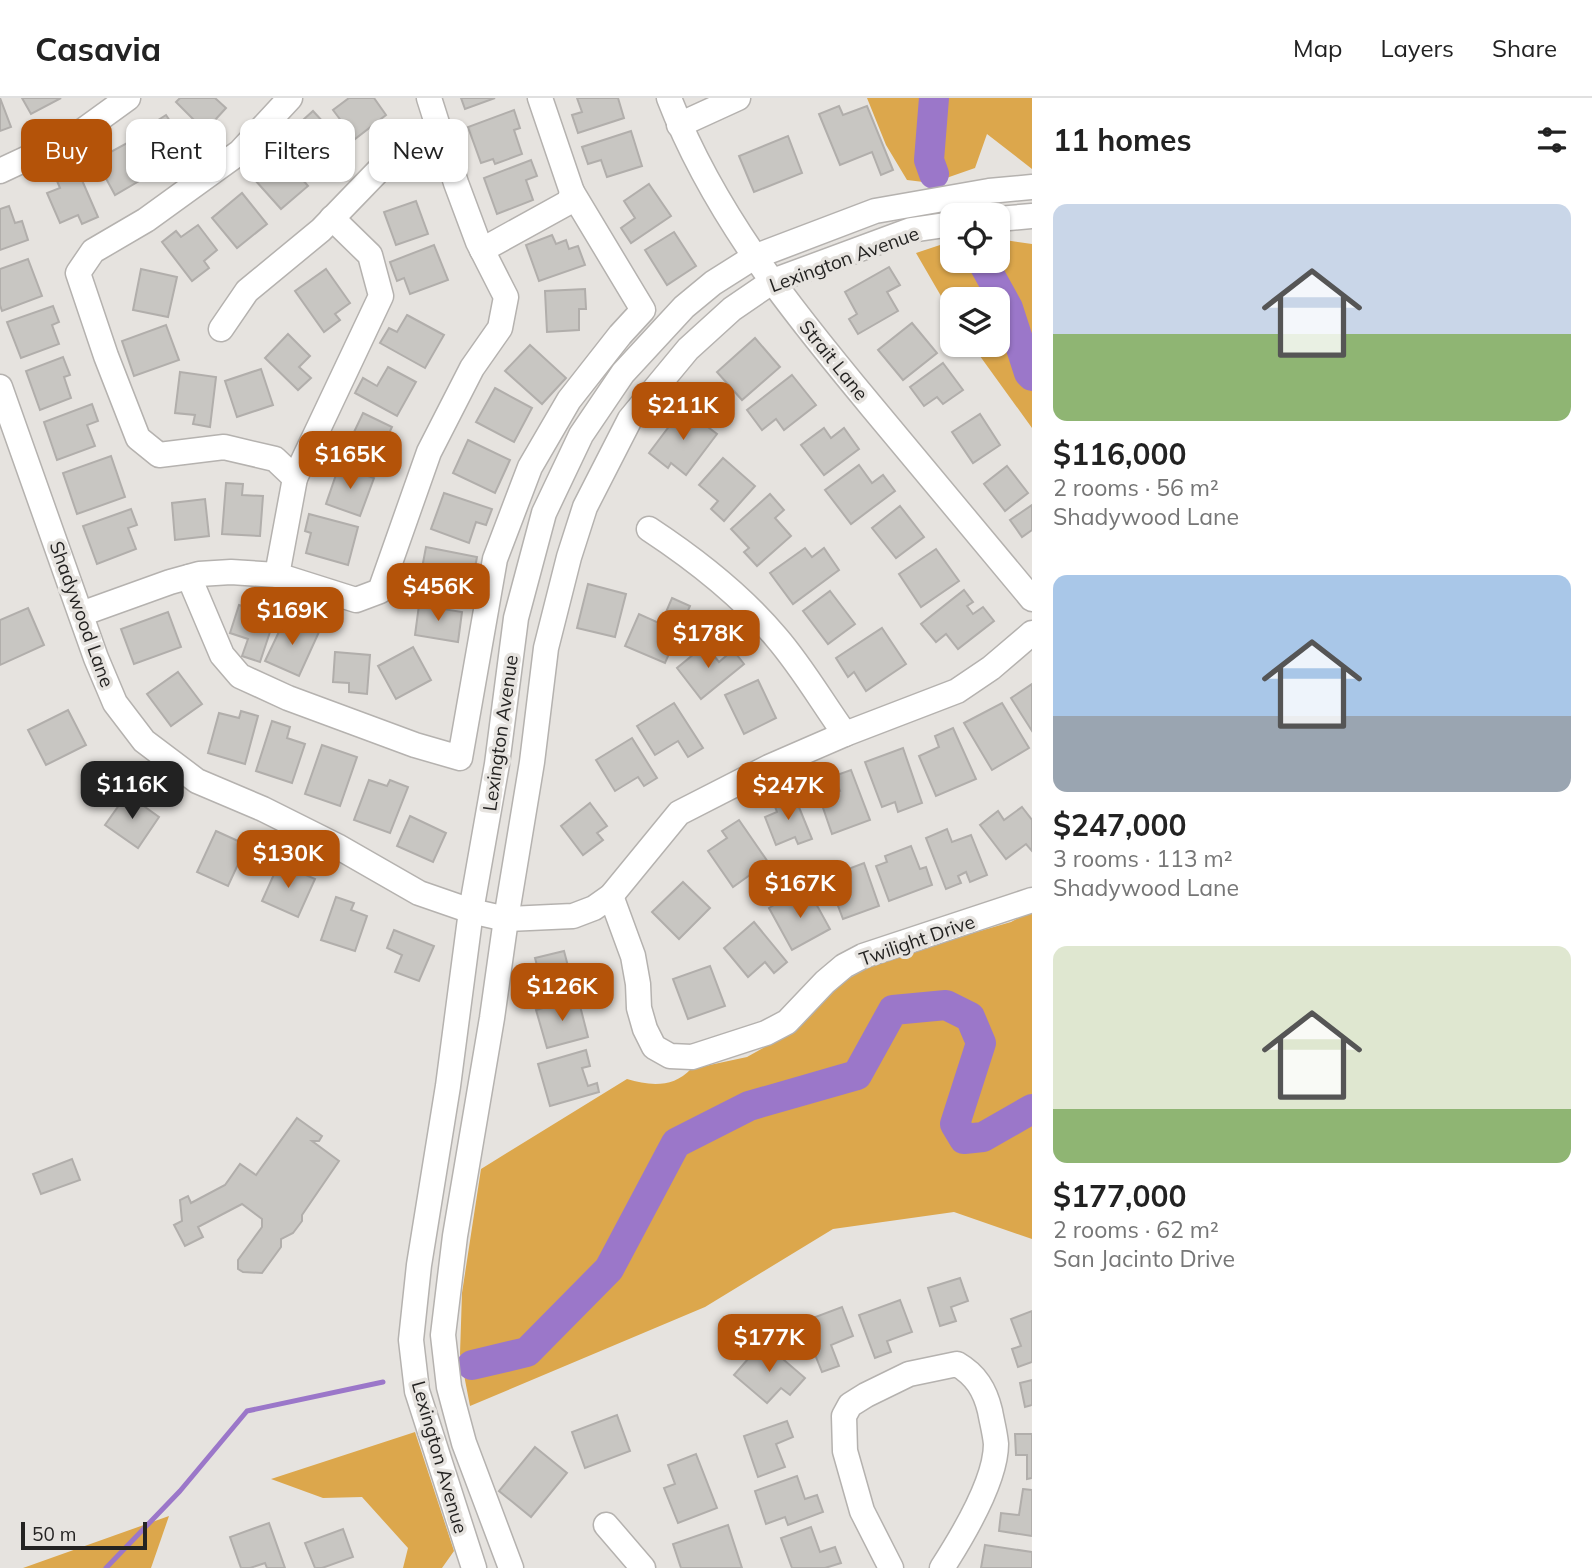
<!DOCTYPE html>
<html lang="en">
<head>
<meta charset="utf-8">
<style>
  :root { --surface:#fff; --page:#f2f2f2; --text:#222; --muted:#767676; --line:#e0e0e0; --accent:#b45309 }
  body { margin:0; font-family:Mulish,sans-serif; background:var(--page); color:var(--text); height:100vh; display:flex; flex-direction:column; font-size:26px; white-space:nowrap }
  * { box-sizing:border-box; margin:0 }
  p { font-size:23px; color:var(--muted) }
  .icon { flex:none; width:38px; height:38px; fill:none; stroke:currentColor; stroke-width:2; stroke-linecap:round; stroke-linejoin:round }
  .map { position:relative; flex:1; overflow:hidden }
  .details { display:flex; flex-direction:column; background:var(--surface); width:560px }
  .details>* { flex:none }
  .guide { position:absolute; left:21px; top:21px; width:665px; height:63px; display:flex; gap:14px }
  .buttons { position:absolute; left:940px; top:105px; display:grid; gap:14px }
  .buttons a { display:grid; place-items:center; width:70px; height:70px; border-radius:14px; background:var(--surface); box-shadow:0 2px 5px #0004; font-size:35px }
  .scale { position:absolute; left:21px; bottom:18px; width:126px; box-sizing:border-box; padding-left:7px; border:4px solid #242322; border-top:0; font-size:19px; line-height:24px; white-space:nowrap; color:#242322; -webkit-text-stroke:5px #e6e3df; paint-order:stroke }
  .price { position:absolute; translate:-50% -60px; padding:0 16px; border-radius:14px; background:var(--accent); color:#fff; font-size:23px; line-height:46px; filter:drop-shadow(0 2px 4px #0008) }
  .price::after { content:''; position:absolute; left:50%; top:42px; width:21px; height:16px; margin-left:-10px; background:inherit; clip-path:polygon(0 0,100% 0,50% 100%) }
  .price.active { background:#222; color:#fff }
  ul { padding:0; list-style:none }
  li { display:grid; align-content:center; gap:14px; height:371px; padding:0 21px }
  li span { display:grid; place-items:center; height:217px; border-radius:14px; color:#555 }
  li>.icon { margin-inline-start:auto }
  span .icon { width:126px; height:126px; fill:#fffc; stroke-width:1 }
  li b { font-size:30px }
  h2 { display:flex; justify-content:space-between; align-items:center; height:84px; padding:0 21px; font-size:30px }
  .chip { padding:0 24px; border-radius:14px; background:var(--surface); box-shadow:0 2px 5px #0004; font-size:24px; line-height:63px }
  .chip.active { background:var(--accent); color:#fff }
  header { display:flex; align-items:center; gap:42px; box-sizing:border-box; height:98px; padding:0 35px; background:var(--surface); border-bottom:2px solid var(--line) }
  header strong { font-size:33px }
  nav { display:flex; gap:38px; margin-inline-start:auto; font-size:24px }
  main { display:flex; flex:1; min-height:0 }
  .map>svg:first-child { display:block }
</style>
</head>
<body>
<header>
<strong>Casavia</strong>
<nav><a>Map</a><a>Layers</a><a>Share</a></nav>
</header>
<main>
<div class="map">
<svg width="1032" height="1470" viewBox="0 0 1032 1470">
  <rect width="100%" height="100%" fill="#e6e3df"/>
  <g fill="#dca74c">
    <path d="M867,0H1032V71L987,36L975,70L932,85L907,82L886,47Z"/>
    <path d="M998,141L1032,146V330L972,247H998V201H952V217L916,155L952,143V163H998Z"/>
    <path d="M1032,813V1141L954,1114L833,1131L705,1209L470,1308L460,1256L462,1195L481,1071L627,981C650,988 673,990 691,971L747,959L770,946L834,891L873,864L1011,824Z"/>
    <path d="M415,1334L454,1453L442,1470H403L408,1450L362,1399L323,1400L271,1381Z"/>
    <path d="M169,1418L151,1470H23Z"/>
  </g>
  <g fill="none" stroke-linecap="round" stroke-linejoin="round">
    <path stroke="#9b77c9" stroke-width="5" d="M106,1470L180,1393L247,1313L383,1284"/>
    <g stroke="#9b77c9" stroke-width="30">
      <path d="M934,76L929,62L934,0"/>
      <path d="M982,163L1008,210L1029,275L1032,278"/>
      <path d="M472,1267L527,1254L609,1171L676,1045L749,1008L857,977L893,912L946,907L970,919L981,945L955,1026L964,1041L983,1039L1032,1011"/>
    </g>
  </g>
  <g fill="#c8c6c2" stroke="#b1aeab" stroke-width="2">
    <path d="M0,0L11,29L0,33Z"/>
    <path d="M22,0H61L31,16Z"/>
    <path d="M180,0H215L226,10L205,33L176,4Z"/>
    <path d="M349,0H374L386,17L355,41L333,12Z"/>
    <path d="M461,0H495L465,11Z"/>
    <path d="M577,0H618L624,20L578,35L572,17L582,14Z"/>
    <path d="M839,8L843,17L867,8L893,72L881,77L872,54L840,67L819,16Z"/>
    <path d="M514,12L520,30L514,32L522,56L495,66L493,61L481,65L468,29Z"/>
    <path d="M313,13L347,50L317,77L283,40Z"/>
    <path d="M166,17L185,46L177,51L185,63L162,77L136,36Z"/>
    <path d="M631,33L642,68L607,79L601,62L588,66L582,49Z"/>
    <path d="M788,38L802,75L754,94L739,58Z"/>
    <path d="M127,45L146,79L115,97L96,62Z"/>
    <path d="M277,52L308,88L281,111L255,82L267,71L261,65Z"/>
    <path d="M531,62L537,78L526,82L533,102L497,116L484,80Z"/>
    <path d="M78,73L98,119L82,126L78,117L60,125L47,95L60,90L57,83Z"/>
    <path d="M649,86L671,118L631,145L621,130L635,120L624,103Z"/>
    <path d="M242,95L267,126L237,150L212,120Z"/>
    <path d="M416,103L428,136L396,147L384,114Z"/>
    <path d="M9,108L15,125L22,123L28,142L0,152V111Z"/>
    <path d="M198,127L217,152L204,163L209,170L192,183L162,144L176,133L181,139Z"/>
    <path d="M674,134L696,168L667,187L645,152Z"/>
    <path d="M552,137L556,146L566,142L569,151L578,148L585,167L539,183L526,147Z"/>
    <path d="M434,147L448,182L410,196L404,180L397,183L390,164Z"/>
    <path d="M28,161L42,198L2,213L0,207V171Z"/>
    <path d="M889,169L900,187L887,194L898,213L858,236L849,221L857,216L845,194Z"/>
    <path d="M141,171L177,179L168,219L133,212Z"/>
    <path d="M326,171L350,205L335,216L340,222L324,234L295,193Z"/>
    <path d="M585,191L586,211H579V232L547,234L545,193Z"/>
    <path d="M53,208L59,224L52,227L59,246L21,260L7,224Z"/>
    <path d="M407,217L444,237L425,270L380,245L389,230L397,234Z"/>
    <path d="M912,225L937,255L903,282L878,252Z"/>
    <path d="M166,227L179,262L134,278L122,243Z"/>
    <path d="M288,236L310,258L299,269L311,280L298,292L265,260Z"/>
    <path d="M755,240L780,269L742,302L717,274Z"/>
    <path d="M530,247L566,280L542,306L505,273Z"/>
    <path d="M63,259L70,277L64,279L71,300L40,312L26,273Z"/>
    <path d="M943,265L963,292L943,306L937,299L924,308L910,289Z"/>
    <path d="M388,269L416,284L397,318L355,295L363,280L377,288Z"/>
    <path d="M261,271L273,307L237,319L225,283Z"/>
    <path d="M180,274L216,279L210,329L193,326L195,317L175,315Z"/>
    <path d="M792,277L816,307L784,332L776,321L762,332L747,312Z"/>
    <path d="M495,290L532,310L514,344L476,324Z"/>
    <path d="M92,306L98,323L87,327L95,348L57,362L44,324Z"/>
    <path d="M683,310L717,336L686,377L671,365L668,370L649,355Z"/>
    <path d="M363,315L392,329L375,364L346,351Z"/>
    <path d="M980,316L1000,347L973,365L952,334Z"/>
    <path d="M824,330L831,340L844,330L859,351L824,377L801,347Z"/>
    <path d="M468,342L510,362L495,395L453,375Z"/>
    <path d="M111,358L125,399L77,416L63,375Z"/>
    <path d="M723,360L755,388L724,423L711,411L718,403L699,387Z"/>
    <path d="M859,367L872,385L883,377L895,393L851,426L825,392Z"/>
    <path d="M339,368L374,380L360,418L326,406Z"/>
    <path d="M1007,368L1028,395L1005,413L984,386Z"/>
    <path d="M226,385L243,386L242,397L263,398L260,438L222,436Z"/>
    <path d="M444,395L492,411L486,427L476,424L469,445L431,431Z"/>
    <path d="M770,396L784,412L775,420L791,438L757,468L744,454L749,450L731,431Z"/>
    <path d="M205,401L209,438L175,442L172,405Z"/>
    <path d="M1032,407V432L1022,439L1010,422Z"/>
    <path d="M900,408L924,439L896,460L872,430Z"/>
    <path d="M131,411L137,427L128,430L136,451L97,466L83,428Z"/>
    <path d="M309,416L358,429L348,467L306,455L311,435L305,433Z"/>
    <path d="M426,449L477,459L470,496L419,486Z"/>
    <path d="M805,450L812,459L824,450L839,472L793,506L770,475Z"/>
    <path d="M936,451L959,483L921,509L899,476Z"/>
    <path d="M588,486L626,496L615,539L577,530Z"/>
    <path d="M964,492L973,504L967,508L973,516L983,509L994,523L958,551L946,536L936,544L921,526Z"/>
    <path d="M830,493L855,526L828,546L803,513Z"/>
    <path d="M672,500L690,508L665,565L625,548L639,516L661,526Z"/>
    <path d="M239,507L275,519L260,564L242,558L248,541L230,535Z"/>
    <path d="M419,507L462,514L458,544L415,537Z"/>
    <path d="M28,510L44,547L0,567V522Z"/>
    <path d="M168,514L181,549L134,566L121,531Z"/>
    <path d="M286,519L319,534L299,578L265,563Z"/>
    <path d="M882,530L906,566L866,593L854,574L848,579L836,560Z"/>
    <path d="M705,547L719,564L733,552L744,566L701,601L677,570Z"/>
    <path d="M413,549L431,582L396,601L378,568Z"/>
    <path d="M335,554L370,557L367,596L349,594V585L333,584Z"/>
    <path d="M178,574L202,606L171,628L147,596Z"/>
    <path d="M758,582L776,620L744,636L725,597Z"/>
    <path d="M1032,586V633L1011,600Z"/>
    <path d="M674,605L703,650L688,659L678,643L655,657L637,628Z"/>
    <path d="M1002,605L1029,650L992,672L964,625Z"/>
    <path d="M68,612L86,647L46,667L28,632Z"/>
    <path d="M241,613L258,618L245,666L208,655L219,615L239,620Z"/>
    <path d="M272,623L290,629L287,640L305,646L292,685L256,673Z"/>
    <path d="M953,630L976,681L936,698L919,658L939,649L935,638Z"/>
    <path d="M632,640L657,680L644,688L638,679L615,693L596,662Z"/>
    <path d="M322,647L357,659L340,708L305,696Z"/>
    <path d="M903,650L922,705L898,714L895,704L882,709L865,664Z"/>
    <path d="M851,672L870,722L832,736L820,701L840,693L834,678Z"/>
    <path d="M369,682L387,688L390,682L408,689L390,735L354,722Z"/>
    <path d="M127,696L159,719L138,750L105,727Z"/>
    <path d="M794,697L812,741L798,746L795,739L776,747L765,719L777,714L774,706Z"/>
    <path d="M590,705L607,728L597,735L603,742L583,757L561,728Z"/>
    <path d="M1022,709L1032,722V753L1026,746L1006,761L980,727L998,713L1004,722Z"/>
    <path d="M410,718L446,735L433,764L397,748Z"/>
    <path d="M739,722L768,764L733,789L708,753L727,740L722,733Z"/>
    <path d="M947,731L952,744L971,737L987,777L970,784L966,774L958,778L961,785L946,791L926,740Z"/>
    <path d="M216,733L247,747L228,788L197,774Z"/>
    <path d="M911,748L920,771L926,769L932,787L889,803L876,768L887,764L885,758Z"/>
    <path d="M279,765L315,781L298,819L262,803Z"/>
    <path d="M864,765L879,808L843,821L827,779Z"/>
    <path d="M683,784L710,810L679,841L652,814Z"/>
    <path d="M809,793L830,831L792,852L769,810L786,800L788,804Z"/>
    <path d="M336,799L354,805L351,812L367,818L355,853L321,842Z"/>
    <path d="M754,824L787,864L774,875L765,864L748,879L724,850Z"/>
    <path d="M394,832L434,848L419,883L395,874L402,857L387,850Z"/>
    <path d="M564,853L569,872L585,868L590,886L545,898L535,860Z"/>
    <path d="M710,868L725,908L688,921L673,881Z"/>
    <path d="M578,900L588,939L547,950L536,912Z"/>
    <path d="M586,952L590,968L582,970L588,988L597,985L599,994L550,1008L538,966Z"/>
    <path d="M297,1020L322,1038L319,1043H312L339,1063L302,1117V1123L293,1135L281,1141V1149L262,1175L243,1174L238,1171V1162L262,1129V1121L242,1106L198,1129L203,1139L185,1148L174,1127L182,1123L180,1102L188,1098L191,1105L225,1087L240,1066L256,1077Z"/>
    <path d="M72,1061L80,1082L41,1096L33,1076Z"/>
    <path d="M960,1180L968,1203L951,1209L956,1223L940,1228L928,1190Z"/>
    <path d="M900,1202L912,1234L887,1243L891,1254L875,1260L859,1217Z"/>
    <path d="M842,1209L853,1238L831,1247L839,1268L822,1274L802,1224Z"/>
    <path d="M1032,1213V1264L1018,1269L1012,1251L1021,1248L1011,1221Z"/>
    <path d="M763,1244L805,1280L790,1297L781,1290L767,1305L734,1277Z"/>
    <path d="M1032,1282V1307L1025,1309L1020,1285Z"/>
    <path d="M617,1317L630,1353L585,1370L572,1334Z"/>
    <path d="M787,1323L793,1339L776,1346L785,1369L758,1379L744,1338Z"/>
    <path d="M1015,1336H1032V1380L1027,1381V1357H1016Z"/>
    <path d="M535,1349L567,1375L531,1419L499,1393Z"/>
    <path d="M696,1356L717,1410L678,1425L664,1390L675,1386L668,1367Z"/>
    <path d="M797,1378L805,1401L817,1397L823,1414L788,1427L785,1419L766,1426L755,1393Z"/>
    <path d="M1023,1391L1032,1392V1438L999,1433L1001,1415L1019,1417Z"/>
    <path d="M269,1425L285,1470H267L265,1465L250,1470H241L230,1439Z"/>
    <path d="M728,1427L742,1470H681L673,1446Z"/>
    <path d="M811,1429L820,1454L835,1449L841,1465L825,1470H792L781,1440Z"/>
    <path d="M343,1431L353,1459L322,1470H315L305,1445Z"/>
    <path d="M985,1447L1032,1454V1470H981Z"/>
  </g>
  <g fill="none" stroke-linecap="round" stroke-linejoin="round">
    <defs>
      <g id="minor">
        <path d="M669,0C714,117 793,214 872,309C926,373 979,437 1032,501"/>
        <path d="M679,27L738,0"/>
        <path d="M0,73L77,37L128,0"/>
        <path d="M998,121L1032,118"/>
        <path d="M482,152L569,104L572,94L540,0"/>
        <path d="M221,231L247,193L321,132L379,72L411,52L443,40"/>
        <path d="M0,289L96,560L115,605L144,643L197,683L263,711L337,748L419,795L471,813L506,821L573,818L594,810L611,798L679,715L769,669L845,636L957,593L991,570L1032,535"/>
        <path d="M295,380L381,198L370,157L332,120"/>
        <path d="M649,431C696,462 740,496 776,539C802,569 822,604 845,636"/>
        <path d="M277,477L295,380L275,361L224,349L159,357L138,340L106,258L78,175L93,153L146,122L240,54L290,0"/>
        <path d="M189,479L222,557L240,578L288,600L415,647L460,660L495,461L530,369L569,302L620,237L643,212L572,94"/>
        <path d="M81,516L170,484L199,476L231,474L277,477L356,502L380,493L429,354L472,270L500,230L506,199L478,144L456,85L429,0"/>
        <path d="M611,798L633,858L638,886L639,910L645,931L654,949L670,958L692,959L766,935L787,924L825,884L844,868L863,858L1032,802"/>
        <path d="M606,1427L643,1470"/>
        <path d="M474,1470L417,1293L411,1242L419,1167L448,988L471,813L497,666L516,520L544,415L581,337L623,275L684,209L713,185L754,159L875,113L989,93L1032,89"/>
        <path d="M511,1470L464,1345L449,1289L443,1237L455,1138L492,920L506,821L532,664L546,550L569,459L585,409L630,321L688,251L732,211L773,183L911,132L952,126"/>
        <path d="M891,1470L862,1413L845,1353L844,1318L850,1307L866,1297L909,1276L957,1266C976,1277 985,1292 990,1313C992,1324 995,1335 996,1346C996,1383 962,1439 942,1470"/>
      </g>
    </defs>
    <use href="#minor" stroke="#b5b2af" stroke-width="27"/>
    <use href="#minor" stroke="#fff" stroke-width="24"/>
  </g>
  <g text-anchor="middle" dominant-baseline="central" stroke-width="7" stroke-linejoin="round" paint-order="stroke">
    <g font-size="19" fill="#242322" stroke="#e6e3df">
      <text transform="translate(844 161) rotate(-20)">Lexington Avenue</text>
      <text transform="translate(834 262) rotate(51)">Strait Lane</text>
      <text transform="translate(82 516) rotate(70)">Shadywood Lane</text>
      <text transform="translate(500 635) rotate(-82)">Lexington Avenue</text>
      <text transform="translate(917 842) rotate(-19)">Twilight Drive</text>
      <text transform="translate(440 1359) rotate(74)">Lexington Avenue</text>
    </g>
  </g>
</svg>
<div class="buttons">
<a><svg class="icon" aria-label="locate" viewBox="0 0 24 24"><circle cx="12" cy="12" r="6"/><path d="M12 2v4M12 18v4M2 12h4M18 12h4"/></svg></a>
<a><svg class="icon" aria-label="layers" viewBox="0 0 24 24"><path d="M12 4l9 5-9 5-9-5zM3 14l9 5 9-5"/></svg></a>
</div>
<div class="scale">50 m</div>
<b class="price" style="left:683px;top:344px">$211K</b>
<b class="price" style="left:350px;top:393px">$165K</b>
<b class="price" style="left:438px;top:525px">$456K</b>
<b class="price" style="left:292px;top:549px">$169K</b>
<b class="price" style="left:708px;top:572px">$178K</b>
<b class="price active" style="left:132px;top:723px">$116K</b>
<b class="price" style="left:788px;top:724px">$247K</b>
<b class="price" style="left:288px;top:792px">$130K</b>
<b class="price" style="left:800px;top:822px">$167K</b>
<b class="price" style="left:562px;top:925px">$126K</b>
<b class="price" style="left:769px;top:1276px">$177K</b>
<div class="guide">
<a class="chip active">Buy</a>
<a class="chip">Rent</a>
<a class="chip">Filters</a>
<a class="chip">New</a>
</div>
</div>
<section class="details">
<h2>11 homes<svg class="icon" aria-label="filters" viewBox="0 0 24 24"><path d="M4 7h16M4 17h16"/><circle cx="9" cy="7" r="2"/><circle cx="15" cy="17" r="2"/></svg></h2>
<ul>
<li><span style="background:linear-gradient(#c9d6e8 60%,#8fb573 0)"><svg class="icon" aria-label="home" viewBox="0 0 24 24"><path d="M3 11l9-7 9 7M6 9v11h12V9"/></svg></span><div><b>$116,000</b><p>2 rooms · 56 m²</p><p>Shadywood Lane</p></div></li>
<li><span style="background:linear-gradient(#a9c7e8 65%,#9aa5b1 0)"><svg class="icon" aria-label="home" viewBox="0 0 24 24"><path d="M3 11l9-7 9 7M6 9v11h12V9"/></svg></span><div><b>$247,000</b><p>3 rooms · 113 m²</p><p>Shadywood Lane</p></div></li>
<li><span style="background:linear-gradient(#dfe7d0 75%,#8fb573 0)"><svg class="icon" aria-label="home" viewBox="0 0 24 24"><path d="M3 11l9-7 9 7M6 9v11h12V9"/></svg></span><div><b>$177,000</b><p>2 rooms · 62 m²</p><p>San Jacinto Drive</p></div></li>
</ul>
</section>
</main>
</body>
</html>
